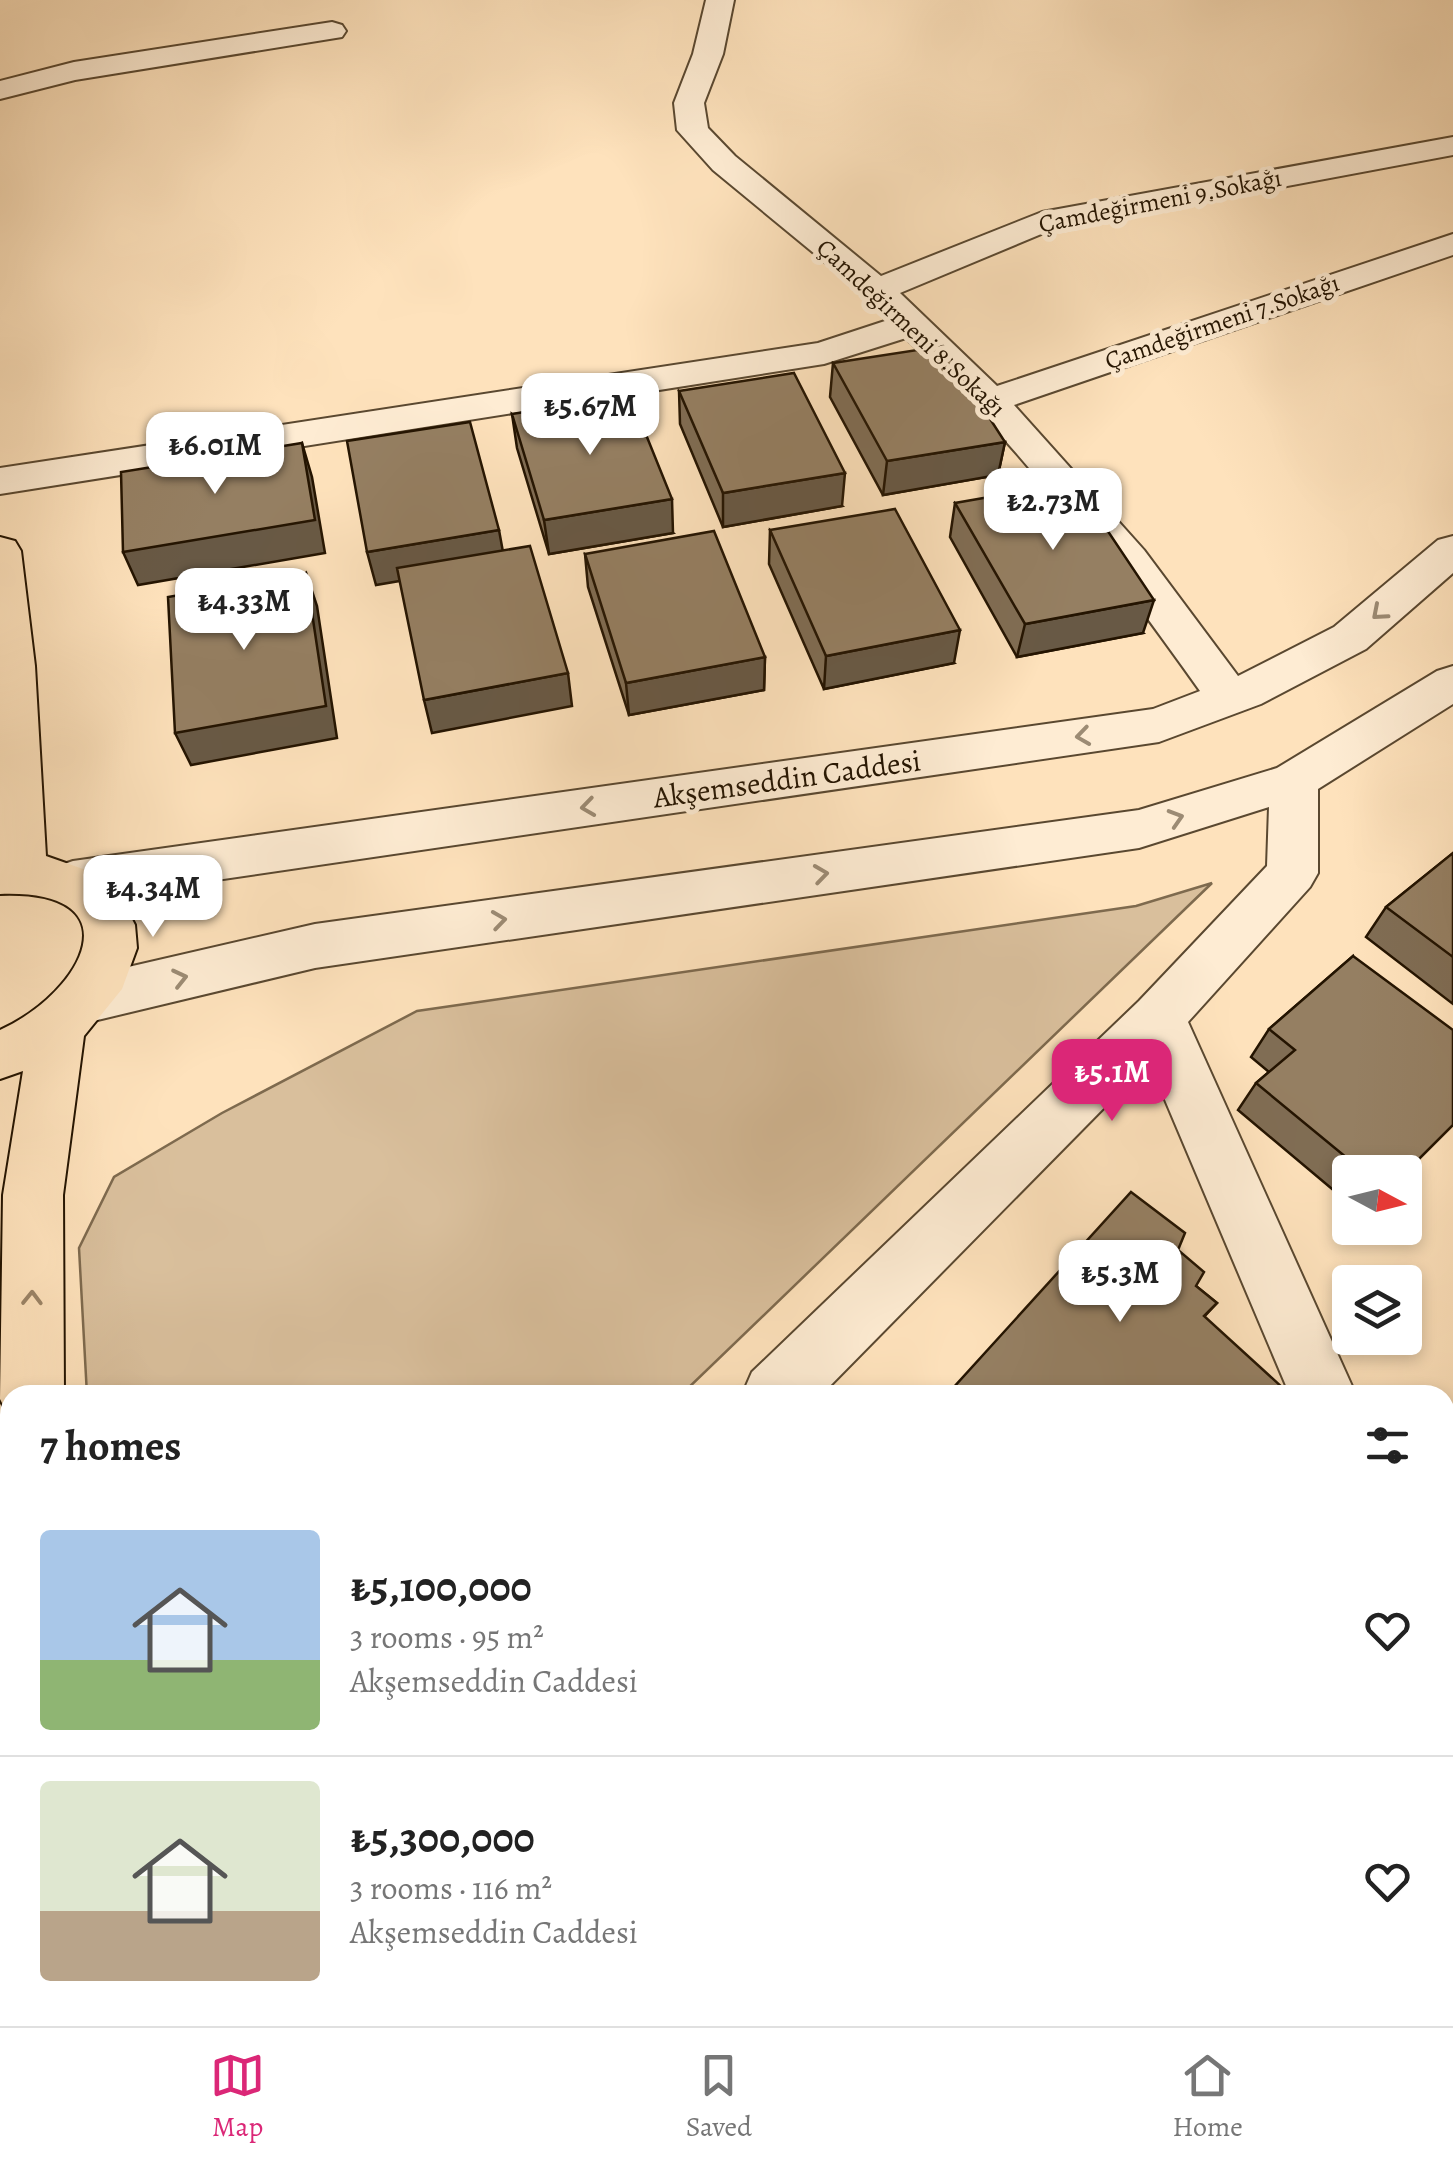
<!DOCTYPE html>
<html lang="en">
<head>
<meta charset="utf-8">
<style>
  :root { --surface:#fff; --page:#f6f6f6; --text:#222; --muted:#767676; --line:#e0e0e0; --accent:#db2777 }
  body { margin:0; font-family:Alegreya,serif; background:var(--page); color:var(--text); height:100vh; display:flex; flex-direction:column; font-size:38px; white-space:nowrap }
  * { box-sizing:border-box; margin:0 }
  p { font-size:32px; color:var(--muted) }
  .icon { flex:none; width:55px; height:55px; fill:none; stroke:currentColor; stroke-width:2; stroke-linecap:round; stroke-linejoin:round }
  .map { position:relative; flex:1; overflow:hidden }
  .sheet { position:absolute; left:0px; top:1385px; width:1455px; height:642px; display:flex; flex-direction:column; background:var(--surface); border-radius:30px 30px 0 0; box-shadow:0 5px 15px #0003 }
  .sheet>* { flex:none }
  .needle { width:65px; rotate:97deg }
  .buttons { position:absolute; left:1332px; top:1155px; display:grid; gap:20px }
  .buttons a { display:grid; place-items:center; width:90px; height:90px; border-radius:10px; background:var(--surface); box-shadow:0 5px 15px #0003; font-size:50px }
  .price { position:absolute; translate:-50% -85px; padding:0 22px; border-radius:20px; background:#fff; color:#222; font-size:32px; line-height:65px; filter:drop-shadow(0 2px 5px #0008) }
  .price::after { content:''; position:absolute; left:50%; top:60px; width:30px; height:22px; margin-left:-15px; background:inherit; clip-path:polygon(0 0,100% 0,50% 100%) }
  .price.active { background:var(--accent); color:#fff }
  ul { padding:0; list-style:none }
  li { display:flex; align-items:center; gap:30px; height:250px; padding:0 40px }
  li+li { border-top:2px solid var(--line) }
  li span { display:grid; place-items:center; flex:none; width:280px; height:200px; border-radius:10px; color:#555 }
  li>.icon { margin-inline-start:auto }
  span .icon { width:120px; height:120px; fill:#fffc; stroke-width:1 }
  li b { font-size:42px }
  h2 { display:flex; justify-content:space-between; align-items:center; height:120px; padding:0 40px; font-size:42px }
  .menu { display:flex; justify-content:space-around; align-items:center; height:140px; border-top:2px solid var(--line); background:var(--surface); font-size:28px; color:var(--muted) }
  .menu a { display:grid; justify-items:center; gap:5px }
  .menu .active { color:var(--accent) }
  .map>svg:first-child { display:block }
</style>
</head>
<body>
<div class="map">
<svg width="1453" height="2026" viewBox="0 0 1453 2026">
  <rect width="100%" height="100%" fill="#fee2bc"/>
  <filter id="stains"><feTurbulence type="fractalNoise" baseFrequency=".002" numOctaves="4"/><feColorMatrix values="0 0 0 0 .2 0 0 0 0 .09 0 0 0 0 .02 0 0 0 .5 -.17"/></filter>
  <radialGradient id="worn" r=".72"><stop offset=".6" stop-color="#630" stop-opacity="0"/><stop offset="1" stop-color="#630" stop-opacity=".3"/></radialGradient>
  <g fill="#d9bf9c" stroke="#7e6a4e" stroke-width="2.5">
    <path d="M1212,883L681,1395H87L79,1248L114,1177L222,1113L417,1011L1136,906Z"/>
    <path d="M1445,1875L1453,1879V2026H1327L1332,2018H1445Z"/>
  </g>
  <g fill="none" stroke-linecap="round" stroke-linejoin="round">
    <defs>
      <g id="minor">
        <path d="M706,0H734L723,54L704,103L708,128L735,156L881,276L1042,212L1453,137V155L1051,230L900,293L997,386L1453,234V255L1014,405L1144,550L1238,676L1334,627L1438,540L1453,536V573L1366,649L1261,704L1159,742L73,901L55,895L47,881L55,867L73,861L1153,709L1200,691C1112,567 1018,443 906,338L824,364L0,494V468L818,343L888,320L838,273L713,170L677,130L674,103L693,54Z"/>
        <path d="M332,22L342,25L346,31L342,37L75,80L0,99V81L74,62Z"/>
        <path d="M1453,666V704L1318,789V873L1310,887L1188,1022L1356,1395H1290L1149,1062L821,1395H742L752,1372L1139,1001L1267,866L1269,807L1139,848L315,968L85,1023L66,1016L58,1000L66,984L85,977L315,924L1139,810L1277,768L1437,671Z"/>
        <path d="M1445,1637L1453,1640V1727L1445,1723Z"/>
        <path d="M97,2018H184L181,2026H94Z"/>
        <path d="M1200,2018H1284L1281,2026H1197Z"/>
      </g>
      <g id="major">
        <path d="M0,537L15,541L21,551L35,666L46,856L100,875L117,890L135,925L137,948L122,989L84,1036L63,1195L64,1395H10V1419L0,1399L3,1195L23,1071L0,1079V1030C85,991 136,889 0,894Z"/>
        <path d="M10,1986V2018H73L74,2026H0V1996Z"/>
      </g>
    </defs>
    <use href="#minor" stroke="#5a4830" stroke-width="4"/>
    <use href="#major" stroke="#241401" stroke-width="4"/>
    <use href="#minor" fill="#feecd3" fill-rule="evenodd"/>
    <use href="#major" fill="#fee2bc" fill-rule="evenodd"/>
  </g>
  <g fill="#806d54" stroke="#241401" stroke-width="2.5">
    <path d="M833,363L1005,442L998,475L883,495L830,397Z"/>
    <path d="M679,391L842,506L723,527L680,424Z"/>
    <path d="M512,414L673,533L549,554L517,448Z"/>
    <path d="M955,503L1143,633L1017,657L950,537Z"/>
    <path d="M770,530L954,663L824,689L769,564Z"/>
    <path d="M585,554L765,657L764,690L629,715L588,587Z"/>
    <path d="M1453,853V1004L1366,937L1386,907Z"/>
    <path d="M1353,956L1405,1172H1350V1204L1238,1110L1256,1083L1269,1072L1251,1057L1269,1029Z"/>
    <path d="M1178,1250L1196,1286L1217,1303L1204,1317L1277,1395H951L954,1387Z"/>
    <path d="M901,2018H1006L1017,2026H897Z"/>
    <path d="M1067,2018H1156L1152,2026H1077Z"/>
  </g>
  <g fill="#685945" stroke="#241401" stroke-width="2.5">
    <path d="M1005,442L998,475L883,495L887,461Z"/>
    <path d="M302,443L312,477L325,553L138,585L123,552Z"/>
    <path d="M845,473L842,506L723,527V493Z"/>
    <path d="M672,499L673,533L549,554L544,520Z"/>
    <path d="M499,530L505,563L376,585L367,552Z"/>
    <path d="M306,573L317,606L337,738L191,765L175,733Z"/>
    <path d="M1154,600L1143,633L1017,657L1025,624Z"/>
    <path d="M960,630L954,663L824,689L826,656Z"/>
    <path d="M765,657L764,690L629,715L626,683Z"/>
    <path d="M568,673L572,706L432,733L424,700Z"/>
  </g>
  <g fill="#957f62" stroke="#241401" stroke-width="2.5">
    <path d="M943,346L1005,442L887,461L833,363Z"/>
    <path d="M794,373L845,473L723,493L679,391Z"/>
    <path d="M630,395L672,499L544,520L512,414Z"/>
    <path d="M470,422L499,530L367,552L347,441Z"/>
    <path d="M302,443L315,520L123,552L121,472Z"/>
    <path d="M1075,482L1154,600L1025,624L955,503Z"/>
    <path d="M895,509L960,630L826,656L770,530Z"/>
    <path d="M714,531L765,657L626,683L585,554Z"/>
    <path d="M530,546L568,673L424,700L397,568Z"/>
    <path d="M306,573L326,706L175,733L168,597Z"/>
    <path d="M1453,853V957L1386,907Z"/>
    <path d="M1353,956L1453,1030V1125L1405,1173L1364,1172L1256,1083L1295,1050L1269,1029Z"/>
    <path d="M1131,1192L1185,1233L1178,1250L1204,1272L1196,1286L1217,1303L1204,1316L1283,1388L1277,1395H963L954,1387Z"/>
    <path d="M435,2018H758L755,2026H430Z"/>
    <path d="M912,2018H1006L1017,2026H909Z"/>
    <path d="M1076,2018H1156L1152,2026H1085Z"/>
  </g>
  <defs><path id="oneway-chevron" d="M-2-3.5L2.5 0L-2 3.5" fill="none" stroke-width="1.6" stroke-linecap="round" stroke-linejoin="round" transform="scale(2.5)"/></defs>
  <g stroke="#9c8b74">
    <use href="#oneway-chevron" transform="translate(1379 613) rotate(139)"/>
    <use href="#oneway-chevron" transform="translate(1083 736) rotate(172)"/>
    <use href="#oneway-chevron" transform="translate(588 807) rotate(172)"/>
    <use href="#oneway-chevron" transform="translate(1176 818) rotate(-17)"/>
    <use href="#oneway-chevron" transform="translate(821 874) rotate(-8)"/>
    <use href="#oneway-chevron" transform="translate(499 920) rotate(-8)"/>
    <use href="#oneway-chevron" transform="translate(180 978) rotate(-13)"/>
  </g>
  <use stroke="#9c8568" href="#oneway-chevron" transform="translate(32 1298) rotate(-89)"/>
  <g text-anchor="middle" dominant-baseline="central" stroke-width="10" stroke-linejoin="round" paint-order="stroke">
    <g font-size="25" fill="#241401" stroke="#feecd3">
      <text transform="translate(1160 201) rotate(-11)">Çamdeğirmeni 9.Sokağı</text>
      <text transform="translate(1222 322) rotate(-19)">Çamdeğirmeni 7.Sokağı</text>
      <text transform="translate(911 328) rotate(43)">Çamdeğirmeni 8.Sokağı</text>
    </g>
    <g font-size="30" fill="#241401" stroke="#feecd3">
      <text transform="translate(787 779) rotate(-8)">Akşemseddin Caddesi</text>
    </g>
  </g>
  <rect width="100%" height="100%" filter="url(#stains)"/>
  <rect width="100%" height="100%" fill="url(#worn)"/>
</svg>
<div class="buttons">
<a><svg class="needle" viewBox="-14 -14 28 28"><path d="M0-13l5 13h-10z" fill="#e53935"/><path d="M0 13l5-13h-10z" fill="#767676"/></svg></a>
<a><svg class="icon" aria-label="layers" viewBox="0 0 24 24"><path d="M12 4l9 5-9 5-9-5zM3 14l9 5 9-5"/></svg></a>
</div>
<b class="price" style="left:590px;top:458px">₺5.67M</b>
<b class="price" style="left:215px;top:497px">₺6.01M</b>
<b class="price" style="left:1053px;top:553px">₺2.73M</b>
<b class="price" style="left:244px;top:653px">₺4.33M</b>
<b class="price" style="left:153px;top:940px">₺4.34M</b>
<b class="price active" style="left:1112px;top:1124px">₺5.1M</b>
<b class="price" style="left:1120px;top:1325px">₺5.3M</b>
<section class="sheet">
<h2>7 homes<svg class="icon" aria-label="filters" viewBox="0 0 24 24"><path d="M4 7h16M4 17h16"/><circle cx="9" cy="7" r="2"/><circle cx="15" cy="17" r="2"/></svg></h2>
<ul>
<li><span style="background:linear-gradient(#a9c7e8 65%,#8fb573 0)"><svg class="icon" aria-label="home" viewBox="0 0 24 24"><path d="M3 11l9-7 9 7M6 9v11h12V9"/></svg></span><div><b>₺5,100,000</b><p>3 rooms · 95 m²</p><p>Akşemseddin Caddesi</p></div><svg class="icon" aria-label="heart" viewBox="0 0 24 24"><path d="M12 20l-8-8c-3-5 5-10 8-4 3-6 11-1 8 4z"/></svg></li>
<li><span style="background:linear-gradient(#dfe7d0 65%,#b9a48a 0)"><svg class="icon" aria-label="home" viewBox="0 0 24 24"><path d="M3 11l9-7 9 7M6 9v11h12V9"/></svg></span><div><b>₺5,300,000</b><p>3 rooms · 116 m²</p><p>Akşemseddin Caddesi</p></div><svg class="icon" aria-label="heart" viewBox="0 0 24 24"><path d="M12 20l-8-8c-3-5 5-10 8-4 3-6 11-1 8 4z"/></svg></li>
</ul>
</section>
</div>
<nav class="menu">
<a class="active"><svg class="icon" aria-label="map" viewBox="0 0 24 24"><path d="M3 6l6-2 6 2 6-2v14l-6 2-6-2-6 2zM9 4v14M15 6v14"/></svg>Map</a>
<a><svg class="icon" aria-label="saved" viewBox="0 0 24 24"><path d="M7 4h10v16l-5-4-5 4z"/></svg>Saved</a>
<a><svg class="icon" aria-label="home" viewBox="0 0 24 24"><path d="M3 11l9-7 9 7M6 9v11h12V9"/></svg>Home</a>
</nav>
</body>
</html>
